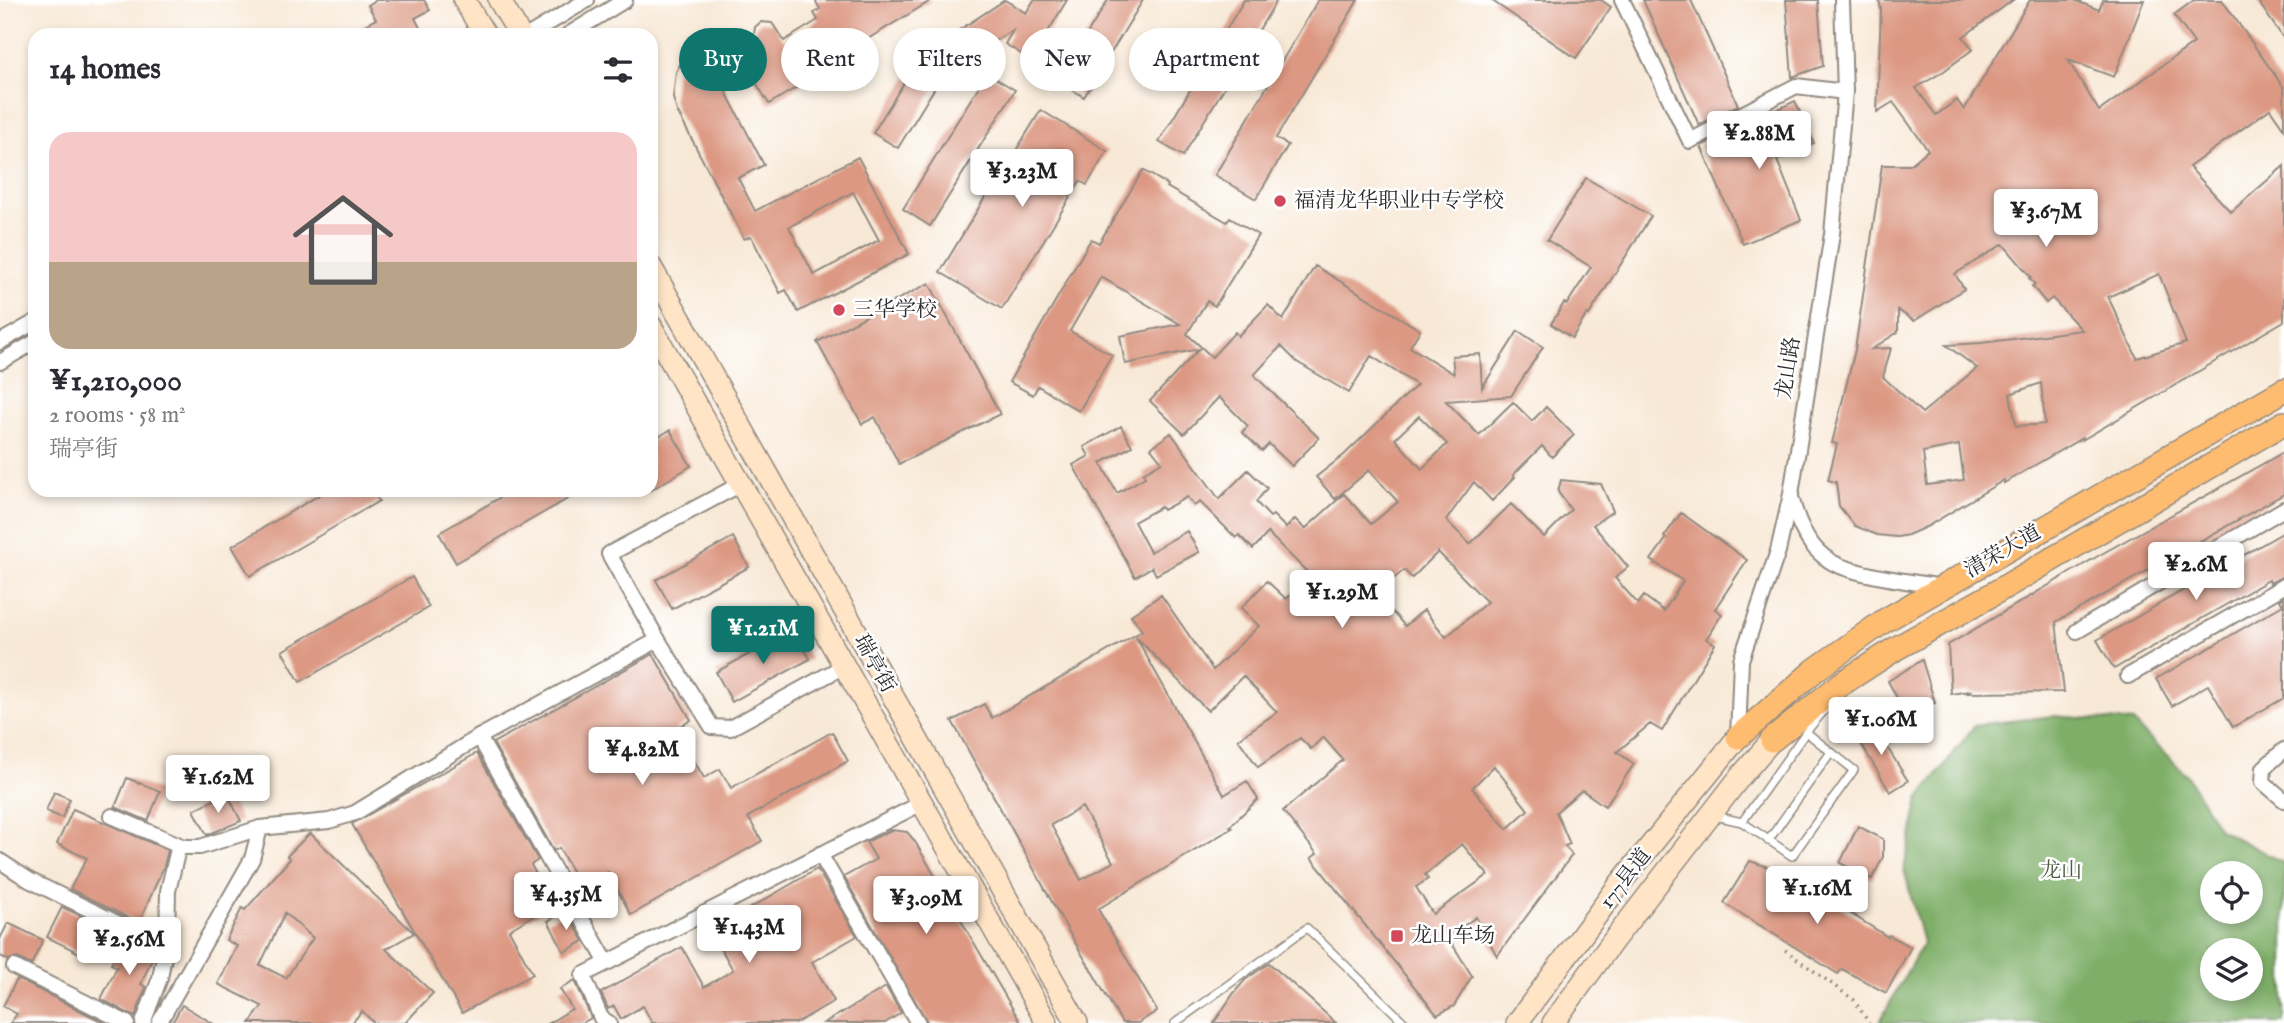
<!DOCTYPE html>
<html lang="en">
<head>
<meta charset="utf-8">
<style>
  :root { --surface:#fff; --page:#f2f2f3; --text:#2b2b33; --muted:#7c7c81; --line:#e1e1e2; --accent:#0f766e }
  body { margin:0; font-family:"IM FELL English","Noto Serif SC",serif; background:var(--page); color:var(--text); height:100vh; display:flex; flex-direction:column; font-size:26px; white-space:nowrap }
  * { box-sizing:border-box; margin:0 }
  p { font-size:23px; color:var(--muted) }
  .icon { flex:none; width:38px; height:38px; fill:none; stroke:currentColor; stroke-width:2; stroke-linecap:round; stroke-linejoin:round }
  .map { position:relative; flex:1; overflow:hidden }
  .side { position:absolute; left:28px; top:28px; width:630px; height:469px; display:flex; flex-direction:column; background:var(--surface); border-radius:21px; box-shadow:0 4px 10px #0003 }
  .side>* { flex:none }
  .top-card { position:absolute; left:679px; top:28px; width:665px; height:63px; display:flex; gap:14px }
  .controls { position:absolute; left:2200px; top:861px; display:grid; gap:14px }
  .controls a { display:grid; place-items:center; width:63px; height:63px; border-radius:50%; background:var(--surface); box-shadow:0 4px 10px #0003; font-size:35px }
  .price { position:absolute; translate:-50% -60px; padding:0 16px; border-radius:7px; background:#fff; color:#222; font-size:23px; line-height:46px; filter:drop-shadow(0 2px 4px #0008) }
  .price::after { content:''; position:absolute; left:50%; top:42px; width:21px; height:16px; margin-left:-10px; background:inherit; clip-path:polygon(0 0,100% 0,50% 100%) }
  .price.selected { background:var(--accent); color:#fff }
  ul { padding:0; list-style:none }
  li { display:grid; align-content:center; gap:14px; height:371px; padding:0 21px }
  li+li { border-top:2px solid var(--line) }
  li span { display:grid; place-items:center; height:217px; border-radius:21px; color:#555 }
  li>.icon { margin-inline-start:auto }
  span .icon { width:126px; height:126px; fill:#fffc; stroke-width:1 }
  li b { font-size:30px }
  h2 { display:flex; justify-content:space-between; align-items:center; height:84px; padding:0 21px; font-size:30px }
  .pill { padding:0 24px; border-radius:32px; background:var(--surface); box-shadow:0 4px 10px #0003; font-size:24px; line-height:63px }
  .pill.selected { background:var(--accent); color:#fff }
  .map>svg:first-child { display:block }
</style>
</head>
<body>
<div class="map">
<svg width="2284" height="1023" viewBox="0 0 2284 1023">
  <rect width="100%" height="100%" fill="#fff"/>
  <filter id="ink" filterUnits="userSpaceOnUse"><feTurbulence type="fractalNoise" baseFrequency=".0143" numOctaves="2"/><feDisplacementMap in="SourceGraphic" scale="14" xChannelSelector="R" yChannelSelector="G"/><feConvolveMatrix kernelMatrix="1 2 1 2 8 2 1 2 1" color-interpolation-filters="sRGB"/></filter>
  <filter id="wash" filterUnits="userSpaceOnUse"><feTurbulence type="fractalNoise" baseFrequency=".00686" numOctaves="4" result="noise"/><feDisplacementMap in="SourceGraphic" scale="28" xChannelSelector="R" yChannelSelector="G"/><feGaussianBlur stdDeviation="1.57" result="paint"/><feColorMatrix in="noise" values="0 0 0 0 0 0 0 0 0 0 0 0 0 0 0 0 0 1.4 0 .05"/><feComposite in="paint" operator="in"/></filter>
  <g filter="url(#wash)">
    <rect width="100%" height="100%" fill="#f8e9d7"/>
    <path fill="#7eae68" stroke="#546c4a" stroke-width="2" fill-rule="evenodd" d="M2053,716L2133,722L2186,774L2219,829L2284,863V1023H1879L1923,943L1904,869L1919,799L1975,725ZM2212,873H2250V912H2212ZM2212,950H2250V989H2212Z"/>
    <g id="blocks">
      <g fill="#dc9882" fill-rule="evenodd">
        <path d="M376,0H424L430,10L415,18L421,30L412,35H347L376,19L368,5Z"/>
        <path d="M815,0H932L825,65L827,69L769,104L738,53L753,43L755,27L761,22L772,23L784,41L818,20L814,13L820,9Z"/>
        <path d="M1005,0L1026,13L1034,0H1067L1031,60L1005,44L1013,30L945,71L898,148L873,133L921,55Z"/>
        <path d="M1108,0H1143L1084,97L1058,81Z"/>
        <path d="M1244,0H1277L1183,156L1159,142Z"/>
        <path d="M1318,0H1358L1276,138L1288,145L1256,199L1215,175Z"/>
        <path d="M1491,0H1601L1611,7L1576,58Z"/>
        <path d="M1643,0H1691L1738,105L1699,125Z"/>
        <path d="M1786,0H1818L1823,66L1792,77Z"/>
        <path d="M1879,0H2013L1963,37L1973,49L1944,71L1916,88L1936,115L1957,100L1964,110L2030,0H2074L2099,10L2103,0H2144L2114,77L2068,60L2099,111L2194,43L2174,15L2194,0H2222L2284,88V129L2270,109L2189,167L2231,212L2284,166V321L2082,440V438L2004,483V480L1928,526L1908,535L1897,537L1877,535L1855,526L1839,506L1836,482L1828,480L1837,444L1832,443L1855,350L1882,165H1910L1928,150L1893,102L1877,112L1881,9ZM2003,244L2031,277L2029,278L2035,284L2032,286L2046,303L2052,298L2082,330L1981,343L1946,345L1977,368L1922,413L1883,377L1891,348L1872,349L1898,332V310L1914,321L1964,289L1955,274ZM2159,274L2186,343L2137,358L2108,297ZM2041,383L2045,424L2016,426L2010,394ZM1959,445L1964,480L1927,485L1923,452Z"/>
        <path d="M2257,0H2284V39Z"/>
        <path d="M702,46L764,165L738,178L755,211L858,157L909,254L798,312L786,290L780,293L751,236L744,239L677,111L673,98L676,72L682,61ZM853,192L879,240L814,275L789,227Z"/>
        <path d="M987,73L1015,90L930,226L903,209Z"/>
        <path d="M1795,101L1814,143L1777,160L1801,220L1743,244L1701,146Z"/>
        <path d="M1041,110L1107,151L1087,185L1080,181L1002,309L940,272L1010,156L1012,157Z"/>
        <path d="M1143,170L1168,185L1167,187L1227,222L1230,218L1258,235L1215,306L1207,301L1187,334L1212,357L1235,332L1238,336L1268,305L1283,320L1315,266L1420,330L1410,347L1454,374L1452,356L1480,354L1482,388L1518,331L1543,347L1511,396L1446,401L1479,435L1513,402L1532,421L1546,407L1574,435L1552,457L1542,446L1513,475L1515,477L1492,501L1474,482L1446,520L1470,544L1511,504L1544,537L1571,510L1558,492L1561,480L1601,484L1613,511L1593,525L1628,567L1615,578L1638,604L1644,596L1664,611L1683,581L1651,560L1666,539L1664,537L1681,513L1747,560L1715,609L1722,614L1706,639L1715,644L1662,731L1650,724L1617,752L1634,764L1605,806L1582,790L1556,812L1570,844L1565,846L1572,855L1497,956L1476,917L1448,937L1472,976L1454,1006L1437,1015L1311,858L1317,854L1283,811L1343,760L1323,737L1311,749L1300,738L1258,767L1238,739L1277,712L1243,676L1208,711L1136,637L1224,795L1247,781L1258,799L1230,826L1232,828L1098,909L1157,1011L1138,1023H1122L1062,920L952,721L984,704L992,718L1142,631L1131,615L1161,595L1213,670L1259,626L1241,608L1267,581L1286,599L1312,577L1268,533L1253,549L1239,535L1236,538L1200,502L1194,506L1187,497L1163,510L1161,507L1134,522L1150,552L1187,531L1199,552L1156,575L1152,567L1135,577L1073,465L1089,456L1084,447L1121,426L1132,446L1101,463L1117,493L1145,477L1143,473L1162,462L1151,448L1171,433L1219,499L1248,470L1267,488L1256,502L1270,517L1273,515L1286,528L1295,519L1305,529L1344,494L1371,524L1398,502L1369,470L1335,499L1316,477L1344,455L1417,385L1371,356L1349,393L1297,362L1281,346L1254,375L1319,438L1292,466L1269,444L1262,451L1242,432L1248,426L1219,397L1184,434L1150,401L1199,349L1125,364L1120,336L1180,324L1101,277L1070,331L1112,355L1079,411L1038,386L1033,395L1009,382L1091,239L1099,243ZM1419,416L1447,444L1422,469L1395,439ZM1438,552L1487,602L1446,637L1424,610L1405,626L1376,594L1404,570L1412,578ZM1494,766L1528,810L1507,829L1472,788ZM1082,807L1113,862L1081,880L1051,825ZM1462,844L1488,875L1433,914L1416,887L1428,879L1425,875Z"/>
        <path d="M1586,178L1651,216L1589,315L1587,314L1572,338L1551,324L1564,303L1567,304L1591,267L1547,240Z"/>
        <path d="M929,283L1000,414L899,464L875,417L862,424L817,342Z"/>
        <path d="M670,430L691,466L651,490V441Z"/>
        <path d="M2284,452V494L2056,622L2064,692L1968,693L1970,691L1951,694L1948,645L2098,556Z"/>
        <path d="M328,490H372L379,501L250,576L232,546Z"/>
        <path d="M513,490H583L456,563L439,533Z"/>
        <path d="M2284,532V576L2270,583L2269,580L2114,669L2097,640Z"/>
        <path d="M733,537L749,567L672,609L656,580Z"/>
        <path d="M412,577L429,607L300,682L282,651Z"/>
        <path d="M2284,597V698L2233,727L2208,685L2172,706L2156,679L2283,605L2280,600Z"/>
        <path d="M794,630L810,659L732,702L716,672Z"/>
        <path d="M653,654L691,720L676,729L704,778L720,769L731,788L832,732L848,761L748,817L762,841L631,915L608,872L581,887L559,848L554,851L493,743Z"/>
        <path d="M1922,660L1935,703L1905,713L1888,681Z"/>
        <path d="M1871,721L1908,781L1890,792L1854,732Z"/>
        <path d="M477,753L538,860L531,865L553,904L509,930L533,974L462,1013L352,824Z"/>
        <path d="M127,778L160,791L148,821L115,807Z"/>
        <path d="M54,792L70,799L62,818L46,811Z"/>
        <path d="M227,793L241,821L207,835L194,810Z"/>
        <path d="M73,809L168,850L164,866L139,923L70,889L87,858L57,844Z"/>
        <path d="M1858,826L1883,839V857L1872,879L1840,863Z"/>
        <path d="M891,830L907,832L914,840L1021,1023H928L844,877L876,859L866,842Z"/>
        <path d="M310,833L414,933L386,949L433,993L405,1023H374L362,1011L352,1023H250L262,1006L218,984L237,946L226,940L242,908L245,910L290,859L287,856ZM285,913L313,938L286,978L260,965Z"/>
        <path d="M1750,861L1786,873L1888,937L1889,935L1911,947L1886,993L1842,969L1838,974L1724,903Z"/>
        <path d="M817,869L857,936L812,962L834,1001L796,1023H652L643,1006L621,1019L614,1006L608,1009L601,993L682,947L704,987L733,970L711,931Z"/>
        <path d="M62,907L94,922L79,953L47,937Z"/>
        <path d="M566,911L584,941L564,952L548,921Z"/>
        <path d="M8,923L43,940L31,965L18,958L8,960L0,956V939Z"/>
        <path d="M124,937L155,952L141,984L146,987L135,1017L101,999L117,967L111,964Z"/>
        <path d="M1269,963L1304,994L1336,1023H1214L1233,994L1245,980Z"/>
        <path d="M17,979L105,1023H10L17,1014L3,1006Z"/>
        <path d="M575,980L591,1018L582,1023H549L572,1009L560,989Z"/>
        <path d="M886,987L901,1013L885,1023H824Z"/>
        <path d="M182,1005L212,1023H172Z"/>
      </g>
    </g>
  </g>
  <g filter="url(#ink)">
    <use href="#blocks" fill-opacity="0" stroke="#928a81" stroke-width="2"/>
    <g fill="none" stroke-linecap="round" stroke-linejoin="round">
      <defs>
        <g id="service">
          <path d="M1715,816L1742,822L1806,732L1829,705"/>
          <path d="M1742,822L1792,856L1854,770L1806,732"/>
          <path d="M1768,841L1831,752"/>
          <path d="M1175,1023L1307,928L1405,1023"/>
        </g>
        <g id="minor">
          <path d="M1622,0L1690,141L1796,86L1845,92"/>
          <path d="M529,35L587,0"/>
          <path d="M568,35L625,0"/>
          <path d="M0,342L35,322"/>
          <path d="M0,362L35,342"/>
          <path d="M1791,497C1797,521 1807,547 1830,561C1852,575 1914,582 1942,587"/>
          <path d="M2077,631L2284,509"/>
          <path d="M658,640L712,727L730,728L844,666"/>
          <path d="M2128,676L2284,586"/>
          <path d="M479,737L658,640L609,554L741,484"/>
          <path d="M1738,737L1741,660L1778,551L1791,494L1832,234L1845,92L1842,0"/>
          <path d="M2284,750L2264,768L2263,782L2284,800"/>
          <path d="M112,816L184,847H200L260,828"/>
          <path d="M820,854L918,1023"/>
          <path d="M0,861L29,880L166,947"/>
          <path d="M14,967L127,1023"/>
          <path d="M143,1023L160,978L167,940L168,891L179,845"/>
          <path d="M159,1023L252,859L260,828L329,821L355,813L479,737L607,963"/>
          <path d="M609,1023L601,1018L583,975L922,803"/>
        </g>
        <g id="secondary">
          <path d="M464,0L485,35"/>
          <path d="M499,0L520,35"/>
          <path d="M651,267L1077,1023"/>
          <path d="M651,326L1047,1023"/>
          <path d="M1517,1023L1622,881L1738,737"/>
          <path d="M1553,1023L1613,941L1740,777L1772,740"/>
        </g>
        <g id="primary">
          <path d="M1738,737L1815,670L1884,621L2284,390"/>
          <path d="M1772,740L1841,684L1895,649L1986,598L2284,423"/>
        </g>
      </defs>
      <use href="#service" stroke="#928a81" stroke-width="10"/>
      <use href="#minor" stroke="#928a81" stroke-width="18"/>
      <use href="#secondary" stroke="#928a81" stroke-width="24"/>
      <use href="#primary" stroke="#928a81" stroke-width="26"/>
      <path stroke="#928a81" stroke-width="3.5" stroke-dasharray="2 5" stroke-linecap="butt" d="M1785,950L1854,1000L1869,1023"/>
      <use href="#service" stroke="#fff" stroke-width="7"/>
      <use href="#minor" stroke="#fff" stroke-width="14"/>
      <use href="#secondary" stroke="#ffe4c6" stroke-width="21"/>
      <use href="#primary" stroke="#febc70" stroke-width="23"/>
    </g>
  </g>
  <g fill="#d1495b" stroke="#fff" stroke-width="2.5">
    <circle cx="1280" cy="201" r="7"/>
    <circle cx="839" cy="310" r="7"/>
    <rect x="1390" y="929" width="14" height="14" rx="3.5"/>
  </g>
  <g text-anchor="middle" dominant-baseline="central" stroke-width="5" stroke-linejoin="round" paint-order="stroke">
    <g font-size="21" fill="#2b2b2b" stroke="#fff" text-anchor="start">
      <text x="1294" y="201">福清龙华职业中专学校</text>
      <text x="853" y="310">三华学校</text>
      <text x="1411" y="936">龙山车场</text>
    </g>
    <g font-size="21" fill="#2b2b2b" stroke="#fff">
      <text transform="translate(1789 368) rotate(-81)">龙山路</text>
      <text transform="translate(2003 552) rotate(-30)">清荣大道</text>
      <text transform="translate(874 664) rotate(61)">瑞亭街</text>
      <text transform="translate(1626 879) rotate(-52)">177县道</text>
    </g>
    <g font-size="21" fill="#4e5b42" stroke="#fff">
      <text x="2061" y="871">龙山</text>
    </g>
  </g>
</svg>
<div class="controls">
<a><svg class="icon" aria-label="locate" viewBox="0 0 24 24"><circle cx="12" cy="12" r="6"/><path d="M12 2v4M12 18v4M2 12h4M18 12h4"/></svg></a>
<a><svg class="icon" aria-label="layers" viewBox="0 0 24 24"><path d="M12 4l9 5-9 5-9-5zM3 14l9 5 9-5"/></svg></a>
</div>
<b class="price" style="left:1759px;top:171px">¥2.88M</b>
<b class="price" style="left:1022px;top:209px">¥3.23M</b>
<b class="price" style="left:2046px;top:249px">¥3.67M</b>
<b class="price" style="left:2196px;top:602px">¥2.6M</b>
<b class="price" style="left:1342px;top:630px">¥1.29M</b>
<b class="price selected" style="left:763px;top:666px">¥1.21M</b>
<b class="price" style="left:1881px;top:757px">¥1.06M</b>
<b class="price" style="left:642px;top:787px">¥4.82M</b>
<b class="price" style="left:218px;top:815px">¥1.62M</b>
<b class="price" style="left:1817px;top:926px">¥1.16M</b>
<b class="price" style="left:566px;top:932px">¥4.35M</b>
<b class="price" style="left:926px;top:936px">¥3.09M</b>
<b class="price" style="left:749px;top:965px">¥1.43M</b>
<b class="price" style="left:129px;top:977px">¥2.56M</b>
<div class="top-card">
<a class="pill selected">Buy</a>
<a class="pill">Rent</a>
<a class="pill">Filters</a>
<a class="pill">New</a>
<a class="pill">Apartment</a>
</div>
<section class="side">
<h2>14 homes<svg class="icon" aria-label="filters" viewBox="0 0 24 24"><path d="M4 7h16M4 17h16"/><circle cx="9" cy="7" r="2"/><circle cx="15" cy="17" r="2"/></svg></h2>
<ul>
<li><span style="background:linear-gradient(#f6c9c9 60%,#b9a48a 0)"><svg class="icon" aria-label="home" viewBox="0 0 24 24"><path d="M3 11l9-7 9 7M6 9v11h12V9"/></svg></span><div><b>¥1,210,000</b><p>2 rooms · 58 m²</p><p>瑞亭街</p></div></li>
</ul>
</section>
</div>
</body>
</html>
